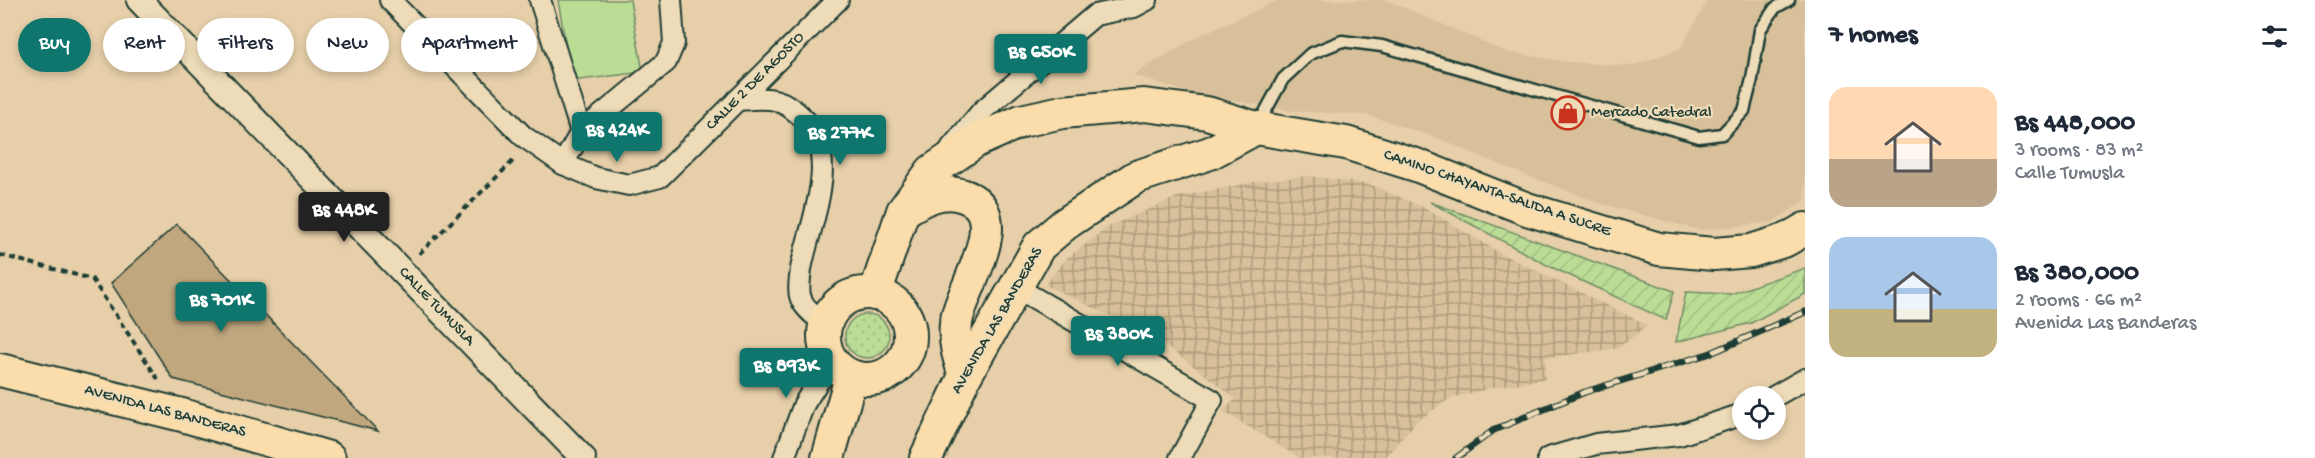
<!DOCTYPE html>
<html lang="en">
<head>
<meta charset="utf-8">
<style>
  :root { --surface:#fff; --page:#f6f6f7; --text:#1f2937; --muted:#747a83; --accent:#0f766e }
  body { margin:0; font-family:"Gochi Hand",sans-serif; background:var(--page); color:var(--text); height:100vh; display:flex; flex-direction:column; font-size:22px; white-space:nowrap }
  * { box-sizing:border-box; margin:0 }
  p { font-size:20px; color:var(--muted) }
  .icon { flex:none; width:33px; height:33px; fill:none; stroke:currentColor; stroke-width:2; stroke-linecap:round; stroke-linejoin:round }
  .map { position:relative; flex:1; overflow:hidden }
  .panel { display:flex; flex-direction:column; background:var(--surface); width:510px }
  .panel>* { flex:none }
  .banner { position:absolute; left:18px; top:18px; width:570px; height:54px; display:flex; gap:12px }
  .tools { position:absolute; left:1732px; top:386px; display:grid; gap:12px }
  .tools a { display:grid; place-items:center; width:54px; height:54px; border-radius:50%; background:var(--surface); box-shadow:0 3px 9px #0003; font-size:30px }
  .price { position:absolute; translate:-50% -51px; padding:0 14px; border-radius:6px; background:var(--accent); color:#fff; font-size:20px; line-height:39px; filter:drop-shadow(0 2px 3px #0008) }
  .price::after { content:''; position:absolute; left:50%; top:36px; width:18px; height:14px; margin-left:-9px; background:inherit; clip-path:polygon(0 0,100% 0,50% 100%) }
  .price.active { background:#222; color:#fff }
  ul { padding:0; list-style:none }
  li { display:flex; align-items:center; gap:18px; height:150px; padding:0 24px }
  li span { display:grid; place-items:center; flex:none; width:168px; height:120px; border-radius:18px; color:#555 }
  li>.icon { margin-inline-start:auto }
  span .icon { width:72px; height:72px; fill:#fffc; stroke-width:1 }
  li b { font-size:26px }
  h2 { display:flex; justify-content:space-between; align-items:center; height:72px; padding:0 24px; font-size:26px }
  .tag { padding:0 21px; border-radius:27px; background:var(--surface); box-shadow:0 3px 9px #0003; font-size:21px; line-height:54px }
  .tag.active { background:var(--accent); color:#fff }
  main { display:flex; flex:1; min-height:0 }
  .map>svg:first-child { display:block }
</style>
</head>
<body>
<main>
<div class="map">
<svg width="1805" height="458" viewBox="0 0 1805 458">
  <defs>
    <pattern id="industrial-grid" width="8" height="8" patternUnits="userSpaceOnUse" patternTransform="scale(1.5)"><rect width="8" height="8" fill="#d7c09a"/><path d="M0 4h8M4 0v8" fill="none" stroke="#ae9d7e"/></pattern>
    <pattern id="grass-dots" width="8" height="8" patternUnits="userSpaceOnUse" patternTransform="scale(1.5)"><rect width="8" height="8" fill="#bbdc95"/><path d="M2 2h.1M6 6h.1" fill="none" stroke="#a0be81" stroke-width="1.8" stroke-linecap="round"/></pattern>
    <pattern id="garden-furrows" width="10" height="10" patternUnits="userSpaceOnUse" patternTransform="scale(1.5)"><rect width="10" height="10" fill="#bbdc95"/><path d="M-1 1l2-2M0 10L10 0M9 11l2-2" fill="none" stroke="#a0be81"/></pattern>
  </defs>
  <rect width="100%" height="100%" fill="#e6cfa9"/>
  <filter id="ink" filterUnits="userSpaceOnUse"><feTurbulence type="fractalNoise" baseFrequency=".0167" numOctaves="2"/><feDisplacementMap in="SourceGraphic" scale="12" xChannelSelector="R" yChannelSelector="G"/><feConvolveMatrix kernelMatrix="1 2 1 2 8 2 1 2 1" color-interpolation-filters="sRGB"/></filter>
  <g filter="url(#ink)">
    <path fill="#d7c09a" d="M1279,0H1387L1506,52L1566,62L1633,66L1681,48L1708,0H1805V200L1773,222L1699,230L1602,204L1513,170L1440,139L1368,115L1293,111L1191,93L1133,75L1200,35Z"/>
    <path fill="url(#industrial-grid)" d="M1307,176L1369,184L1425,208L1502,254L1647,325L1619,348L1545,358V379L1491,388L1451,398L1417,421L1385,458H1300L1222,411L1236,399L1199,370L1147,333L1045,285L1066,259L1110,226L1177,197L1260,181Z"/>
    <circle fill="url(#grass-dots)" stroke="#6d8c64" stroke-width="1.5" cx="867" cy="336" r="22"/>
    <g fill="url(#garden-furrows)" stroke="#6d8c64" stroke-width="1.5">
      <path d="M1430,202L1674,291L1666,320L1547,265Z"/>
      <path d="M1805,268V294L1751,323L1676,342L1686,292L1731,294Z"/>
    </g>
    <path fill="#bbdc95" stroke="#6d8c64" stroke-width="1.5" d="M558,0H630L643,72L572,81Z"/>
    <path fill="#c0a77e" stroke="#1f3d34" stroke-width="1.5" d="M177,224L378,431L173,379L111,283Z"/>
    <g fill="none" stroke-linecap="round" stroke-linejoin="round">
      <defs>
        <path id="service" d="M1258,125L1283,79L1310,54L1342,41L1382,46L1699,137L1722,134L1744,111L1752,79L1760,30L1775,8L1789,0"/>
        <g id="minor">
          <path d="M390,0L523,136L563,164L596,178L629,185L660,177L838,0"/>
          <path d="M540,0L581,132"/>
          <path d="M737,100C769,98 780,95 804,119C842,157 809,225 801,269C800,279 797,292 802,301C806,310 818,318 825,324"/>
          <path d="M951,148L982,111L1095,15L1134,7L1147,0"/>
          <path d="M563,164L581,132L666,62L674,43L671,0"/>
          <path d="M1017,288L1212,400L1180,458"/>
          <path d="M1775,396L1805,379"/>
          <path d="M784,458L804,404L831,361"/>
          <path d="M1548,458L1596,444L1679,435L1743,414"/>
        </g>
        <path id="tertiary" d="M139,0L583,458"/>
        <g id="primary">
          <path d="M904,211C922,199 942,188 964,196C1016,214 960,290 956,323C954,342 959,357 965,376"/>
          <circle cx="867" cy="336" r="43"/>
          <path d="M875,294L903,211L932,171L976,141L1021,121L1062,112L1144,105L1207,113L1256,128L1346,143L1416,165L1527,209L1659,249L1714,254L1751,251L1786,240L1805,229"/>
          <path d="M0,370L182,415L329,458"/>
          <path d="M828,458L851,377"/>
          <path d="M926,458L965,376L1039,246L1065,224L1136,177L1210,153L1256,128"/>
        </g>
      </defs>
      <use href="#service" stroke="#1f3d34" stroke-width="15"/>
      <use href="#minor" stroke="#1f3d34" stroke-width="24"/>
      <use href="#tertiary" stroke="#1f3d34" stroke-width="28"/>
      <use href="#primary" stroke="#1f3d34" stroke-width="36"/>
      <g stroke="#1f3d34" stroke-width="4" stroke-dasharray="6 4.5" stroke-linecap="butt">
        <path d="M419,254L516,158"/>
        <path d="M0,255L92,279L158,379"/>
      </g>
      <use href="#service" stroke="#eedbb8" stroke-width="10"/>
      <use href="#minor" stroke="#eedbb8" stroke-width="20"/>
      <use href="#tertiary" stroke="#eedbb8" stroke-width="24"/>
      <use href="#primary" stroke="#fbddab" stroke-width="32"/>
      <defs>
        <path id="rail" d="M1456,458L1494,430L1585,392L1711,353L1805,312"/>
      </defs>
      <use href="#rail" stroke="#1f3d34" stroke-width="7"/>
      <use href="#rail" stroke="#eedbb8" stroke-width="4.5" stroke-dasharray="14" stroke-linecap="butt"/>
    </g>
  </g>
  <defs>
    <symbol id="shop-ring" viewBox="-11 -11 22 22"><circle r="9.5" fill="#eedbb8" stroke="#c8321e" stroke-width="1.5"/><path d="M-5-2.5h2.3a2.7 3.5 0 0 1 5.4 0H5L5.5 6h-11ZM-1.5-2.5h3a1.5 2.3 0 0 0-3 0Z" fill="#c8321e"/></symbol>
  </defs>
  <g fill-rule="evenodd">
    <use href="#shop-ring" x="1549" y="94" width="38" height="38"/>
  </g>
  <g text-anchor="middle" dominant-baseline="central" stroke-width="4.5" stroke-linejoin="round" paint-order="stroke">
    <g font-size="16" fill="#1f3d34" stroke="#eedbb8">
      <text transform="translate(756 82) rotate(-45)">CALLE 2 DE AGOSTO</text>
      <text transform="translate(1497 194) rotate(19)">CAMINO CHAYANTA-SALIDA A SUCRE</text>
      <text transform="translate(436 307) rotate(46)">CALLE TUMUSLA</text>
      <text transform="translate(998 321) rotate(-60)">AVENIDA LAS BANDERAS</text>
      <text transform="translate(165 412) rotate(15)">AVENIDA LAS BANDERAS</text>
    </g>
    <g font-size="16" fill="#1f3d34" stroke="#eedbb8" text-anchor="start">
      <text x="1591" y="113">Mercado Catedral</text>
    </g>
  </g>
</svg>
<div class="tools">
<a><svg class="icon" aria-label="locate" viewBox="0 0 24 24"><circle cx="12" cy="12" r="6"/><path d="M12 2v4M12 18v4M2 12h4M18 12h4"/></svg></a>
</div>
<b class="price" style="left:1041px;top:85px">Bs 650K</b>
<b class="price" style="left:617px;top:163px">Bs 424K</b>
<b class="price" style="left:840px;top:166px">Bs 277K</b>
<b class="price active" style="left:344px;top:243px">Bs 448K</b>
<b class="price" style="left:221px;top:333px">Bs 701K</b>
<b class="price" style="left:1118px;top:367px">Bs 380K</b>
<b class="price" style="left:786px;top:399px">Bs 893K</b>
<div class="banner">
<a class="tag active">Buy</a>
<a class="tag">Rent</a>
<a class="tag">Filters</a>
<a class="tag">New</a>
<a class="tag">Apartment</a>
</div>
</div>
<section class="panel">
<h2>7 homes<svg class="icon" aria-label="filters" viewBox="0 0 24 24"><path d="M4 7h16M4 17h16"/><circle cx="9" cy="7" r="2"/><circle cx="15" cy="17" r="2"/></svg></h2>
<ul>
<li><span style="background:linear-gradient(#ffd9b3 60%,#b9a48a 0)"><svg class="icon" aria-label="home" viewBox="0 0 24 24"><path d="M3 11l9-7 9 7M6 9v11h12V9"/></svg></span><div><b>Bs 448,000</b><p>3 rooms · 83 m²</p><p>Calle Tumusla</p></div></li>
<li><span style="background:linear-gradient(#a9c7e8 60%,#c2b280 0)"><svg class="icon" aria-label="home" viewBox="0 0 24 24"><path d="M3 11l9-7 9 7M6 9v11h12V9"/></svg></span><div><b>Bs 380,000</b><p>2 rooms · 66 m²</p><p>Avenida Las Banderas</p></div></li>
</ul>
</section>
</main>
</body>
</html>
